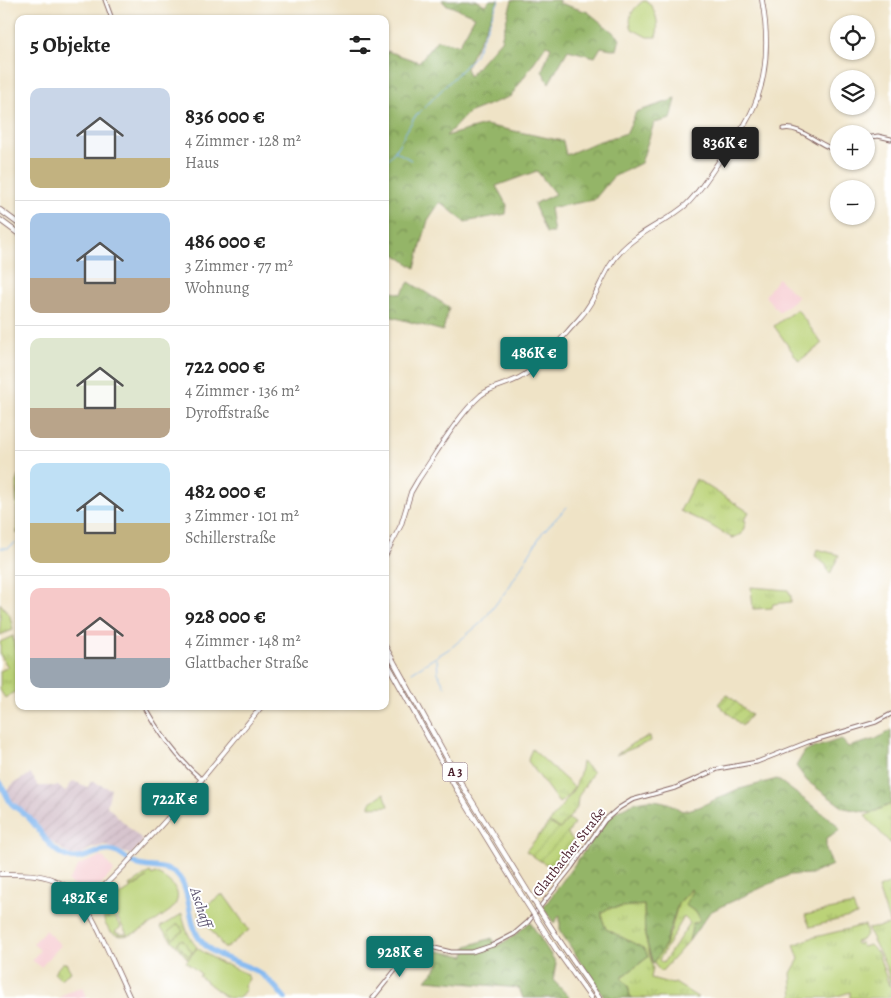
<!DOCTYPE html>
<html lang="de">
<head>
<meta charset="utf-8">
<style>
  :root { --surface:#fff; --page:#f2f2f2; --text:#222; --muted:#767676; --line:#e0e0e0; --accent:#0f766e }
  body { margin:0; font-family:Alegreya,serif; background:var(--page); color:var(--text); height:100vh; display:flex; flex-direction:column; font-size:19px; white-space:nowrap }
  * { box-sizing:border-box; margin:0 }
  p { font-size:16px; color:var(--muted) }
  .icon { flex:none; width:28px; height:28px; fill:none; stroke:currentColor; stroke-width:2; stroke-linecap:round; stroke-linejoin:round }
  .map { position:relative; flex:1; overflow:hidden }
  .side { position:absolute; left:15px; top:15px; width:374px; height:695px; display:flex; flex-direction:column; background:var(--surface); border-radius:10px; box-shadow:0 1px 4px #0004 }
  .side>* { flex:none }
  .controls { position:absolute; left:830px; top:15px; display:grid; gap:10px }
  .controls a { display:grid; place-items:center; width:45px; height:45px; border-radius:50%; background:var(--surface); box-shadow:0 1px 4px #0004; font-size:25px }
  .price { position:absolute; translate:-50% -42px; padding:0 11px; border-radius:5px; background:var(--accent); color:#fff; font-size:16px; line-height:32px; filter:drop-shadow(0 1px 2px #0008) }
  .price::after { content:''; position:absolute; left:50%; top:30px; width:15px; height:11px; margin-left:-8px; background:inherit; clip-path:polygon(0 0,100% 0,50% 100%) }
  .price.active { background:#222; color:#fff }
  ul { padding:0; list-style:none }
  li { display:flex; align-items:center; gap:15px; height:125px; padding:0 15px }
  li+li { border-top:1px solid var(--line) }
  li span { display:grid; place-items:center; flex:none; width:140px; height:100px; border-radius:10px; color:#555 }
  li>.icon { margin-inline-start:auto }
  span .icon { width:60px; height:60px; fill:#fffc; stroke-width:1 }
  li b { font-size:21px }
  h2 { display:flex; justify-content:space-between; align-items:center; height:60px; padding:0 15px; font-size:21px }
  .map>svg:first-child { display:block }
</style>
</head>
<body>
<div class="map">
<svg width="891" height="998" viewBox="0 0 891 998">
  <defs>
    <pattern id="industrial-furrows" width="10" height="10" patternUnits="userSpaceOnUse" patternTransform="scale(1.25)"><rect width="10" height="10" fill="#d2bdc8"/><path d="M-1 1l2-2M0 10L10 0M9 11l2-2" fill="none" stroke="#b6a2ac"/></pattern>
    <pattern id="grass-tufts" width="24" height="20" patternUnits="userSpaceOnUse" patternTransform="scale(1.25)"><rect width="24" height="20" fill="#bbd378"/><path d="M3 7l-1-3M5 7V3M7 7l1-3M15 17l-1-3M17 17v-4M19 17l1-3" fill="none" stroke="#a2b568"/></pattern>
    <pattern id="forest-crowns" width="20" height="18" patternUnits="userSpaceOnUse" patternTransform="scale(1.25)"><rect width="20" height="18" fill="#94b568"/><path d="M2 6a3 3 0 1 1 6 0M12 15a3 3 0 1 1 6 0" fill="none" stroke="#7b9356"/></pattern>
    <pattern id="park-crowns" width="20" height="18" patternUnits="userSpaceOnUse" patternTransform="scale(1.25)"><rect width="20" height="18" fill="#bbd378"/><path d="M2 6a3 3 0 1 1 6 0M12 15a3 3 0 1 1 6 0" fill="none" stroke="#a2b568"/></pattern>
    <pattern id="garden-furrows" width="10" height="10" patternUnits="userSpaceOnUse" patternTransform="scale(1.25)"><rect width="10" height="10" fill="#bbd378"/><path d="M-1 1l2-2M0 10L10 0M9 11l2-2" fill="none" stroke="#a2b568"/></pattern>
  </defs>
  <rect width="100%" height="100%" fill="#fff"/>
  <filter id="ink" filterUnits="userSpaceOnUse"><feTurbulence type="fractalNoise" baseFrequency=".02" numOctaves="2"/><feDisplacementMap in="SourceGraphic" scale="10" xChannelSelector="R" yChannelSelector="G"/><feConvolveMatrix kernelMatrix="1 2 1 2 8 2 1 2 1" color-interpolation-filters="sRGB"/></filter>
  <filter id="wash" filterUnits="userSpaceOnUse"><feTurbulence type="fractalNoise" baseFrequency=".0096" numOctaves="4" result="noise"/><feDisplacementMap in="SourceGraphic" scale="20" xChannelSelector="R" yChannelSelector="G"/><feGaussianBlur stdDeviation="1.12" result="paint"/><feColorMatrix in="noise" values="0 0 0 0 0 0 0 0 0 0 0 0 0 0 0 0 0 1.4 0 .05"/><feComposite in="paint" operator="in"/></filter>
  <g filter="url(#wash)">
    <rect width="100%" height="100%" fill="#efe3c6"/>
    <g fill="#f7cfd4">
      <path d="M778,278L798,297L779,312L765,296Z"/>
      <path d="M99,857L104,858L114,871L90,895L84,896L68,881L79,865Z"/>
      <path d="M45,930L61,945L41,967L32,960L40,950L33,944Z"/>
      <path d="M83,987L87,998H59L70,991Z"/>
    </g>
    <path fill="url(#industrial-furrows)" d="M31,774L38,786H58L65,792L73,781L88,787L91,781L111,789L107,806L143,841L131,855L104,845L90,849L81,854L72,855L67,853L49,840L37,823L13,804L6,791L14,783Z"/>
    <g fill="url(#grass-tufts)" stroke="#827952" fill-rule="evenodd">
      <path d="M19,474V533L17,534L16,482Z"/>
      <path d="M696,479L749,512L744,520L746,521L742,534L732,538L708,524L680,511Z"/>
      <path d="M751,587L788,590L791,596V602L773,604L772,608L753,609Z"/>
      <path d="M0,603L10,616L13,630L0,635Z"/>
      <path d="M13,636C15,654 19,671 19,689L5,698L0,690V671L8,667L0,655V642Z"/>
      <path d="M650,736L651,741L616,755L633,743Z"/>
      <path d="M532,749L574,787L567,797L559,803L528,761L529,756Z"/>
      <path d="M582,762L593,772L578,797L577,808L560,829L549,823C565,799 578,792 582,762Z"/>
      <path d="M891,804V844L865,816Z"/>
      <path d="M891,883V998H850V992L831,998H793L791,973L799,959L794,945L811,938L865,925L867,933L862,940L855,942L856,944L861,943L862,947L870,945L878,953L889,986C891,969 874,945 868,929L890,925L878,888Z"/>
      <path d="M692,889L700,919L697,923H693L689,941L661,972L655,965V959L664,947L671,930L678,904ZM684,917L690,923L663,963L659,960Z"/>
      <path d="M644,905L645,936L653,968L651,978L673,984L675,983L699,998H633L630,996L628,985L620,979L648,957L644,949L606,929L602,918V913L608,908Z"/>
      <path d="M853,905L857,915L810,927L805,915Z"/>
    </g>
    <g fill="url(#forest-crowns)" stroke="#6f6a4a">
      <path d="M442,0H476L485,5L490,0H499L466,68L469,76L501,40L512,0H559V3L588,12L620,38L617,50L601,47L595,57L568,50L549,83L542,71L551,47L546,45L511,96L468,113L446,136L485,125L563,141L566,155L597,142L627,133L636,112L676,99L671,119L654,123L641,163L613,177L594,200L550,208L554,233H546L534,204L555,194L537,171L496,186L507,205L506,214L465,222L440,202L428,220L415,268L393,253L385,259V56L387,51L419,62L437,40L459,45L475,16L445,4Z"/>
      <path d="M409,282L449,307L443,331L385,315V290L401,294Z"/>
      <path d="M891,730V804L871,813L844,808L807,781L796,766L805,751L841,739L848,747L876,739Z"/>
      <path d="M777,779L833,821L840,829L826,839V849L832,865L812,874L789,875L720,907L710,912L689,941L693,923H697L700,919L697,913L685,905L692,891L691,889L678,904L664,947L653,964L645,936L644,905L609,908L602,912V918L606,929L645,949L648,957L621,978L628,985L630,996L633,998H605L560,931V915L554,923L543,908L609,817C626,805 642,796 664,802C670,803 677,808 682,811L699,807L736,790Z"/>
      <path d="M530,922L556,963L553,980L570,998H523L519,988L426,980L439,965L422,951L427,949L465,956L467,946L492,938L497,946L514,936Z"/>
    </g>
    <g fill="url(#park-crowns)" stroke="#827952">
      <path d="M817,549L839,555L830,574L828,571L826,565L815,556Z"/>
      <path d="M384,793L389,806L370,807V803Z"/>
      <path d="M182,914C185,926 188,938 197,947L188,959L160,927Z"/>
      <path d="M62,963H66L71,972L60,979L54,973Z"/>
    </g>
    <g fill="url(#garden-furrows)" stroke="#827952">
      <path d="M727,694L751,715L742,726L718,704Z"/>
      <path d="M568,819L574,823L568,834L573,840C570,846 567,858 562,862C551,872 535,857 526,851L549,823L560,829Z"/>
    </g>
    <g fill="#bbd378" stroke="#827952" fill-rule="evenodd">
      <path d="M643,1H647C656,10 660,25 656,37H647L632,29C627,16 633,9 643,1Z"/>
      <path d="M797,309L822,344L799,361L774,326Z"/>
      <path d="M150,872L152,875L155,873C170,880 187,893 171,910C156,920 122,951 107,927C103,921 103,914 106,908L105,905L147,878L130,888L129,886ZM110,907H111L127,934H120L115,932L121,927L113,915L107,919Z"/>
      <path d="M221,895H224L249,930L226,948H224L199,913L200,910Z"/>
      <path d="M178,924L183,931L173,939L168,932Z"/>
      <path d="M182,939L192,952L188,956L177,943Z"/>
      <path d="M197,948L222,964H225L247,974L249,979L244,986L246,989L239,998H227L199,976L201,974L186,962Z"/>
    </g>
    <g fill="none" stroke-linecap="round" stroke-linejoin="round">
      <g stroke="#81b7f0" stroke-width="1">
        <path d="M395,151L411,160"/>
        <path d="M385,162L395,151L414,118L474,57L499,0"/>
        <path d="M0,548H8L15,543"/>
        <path d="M437,659L438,673L445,687"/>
        <path d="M412,672L452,647L482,622L509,587L542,533L567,507"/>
      </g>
      <path stroke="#81b7f0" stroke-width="5.5" d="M0,783C4,789 7,797 11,803C16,808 23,812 29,818C42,831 51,855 72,858C86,860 98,848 113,851C122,853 128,862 136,864C148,869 159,865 173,872C192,883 187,922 199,938C215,961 240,959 261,974C270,980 277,989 285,998"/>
    </g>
  </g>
  <g filter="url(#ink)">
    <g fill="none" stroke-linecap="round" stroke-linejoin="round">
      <defs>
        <g id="minor">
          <path d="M105,0L112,19"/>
          <path d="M783,129C801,125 821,148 839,151"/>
          <path d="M866,138L878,136L891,139"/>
          <path d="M144,706C159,733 178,759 202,780"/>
          <path d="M373,998L405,958L420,948L431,947L451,952H472L493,945L514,934L528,922L543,903L571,868L605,820L619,808L632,800L675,788L718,769L757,762L808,742L876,722L891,714"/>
        </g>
        <g id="major">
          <path d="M385,556L401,525L411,492L418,480C436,454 457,416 481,395C492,386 507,385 519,378C539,368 562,337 578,320C598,299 602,270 622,250C641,230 667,222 687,204C701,190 712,172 723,155C730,145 738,135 745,124C768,86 770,44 762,0"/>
          <path d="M0,874C18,874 37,873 54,880C86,892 98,931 112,959C118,972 124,985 130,998"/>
          <path d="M84,906L124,866L187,797L262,706"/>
        </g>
        <g id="highway">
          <path d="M0,210L19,224"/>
          <path d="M0,220L19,234"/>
          <path d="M385,646L462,785L530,895"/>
          <path d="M385,659L456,788L524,899"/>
          <path d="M561,943L599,998"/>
          <path d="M556,949L591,998"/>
        </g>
      </defs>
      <use href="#minor" stroke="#846461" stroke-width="5"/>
      <use href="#major" stroke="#846461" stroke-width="5.5"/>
      <use href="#highway" stroke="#846461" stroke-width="6"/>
      <use href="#minor" stroke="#fff" stroke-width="3"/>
      <use href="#major" stroke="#fff" stroke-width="4"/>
      <use href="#highway" stroke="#fff" stroke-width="4.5"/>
      <defs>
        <g id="highway-bridge">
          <path d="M530,895L561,943"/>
          <path d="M524,899L556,949"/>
        </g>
      </defs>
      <use href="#highway-bridge" stroke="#846461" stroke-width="6" stroke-linecap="butt"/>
      <use href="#highway-bridge" stroke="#fff" stroke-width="4.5"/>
    </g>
  </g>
  <g text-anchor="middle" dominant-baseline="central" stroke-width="4" stroke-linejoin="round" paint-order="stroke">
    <rect fill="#fff" stroke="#80626b" stroke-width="1" x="442.5" y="762.5" width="25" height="19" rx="4"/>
    <g font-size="12" font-weight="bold" fill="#4a1f2b">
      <text x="455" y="772">A 3</text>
    </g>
    <g font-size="14" fill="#4a1f2b" stroke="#fff">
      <text transform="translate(569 852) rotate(-52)">Glattbacher Straße</text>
    </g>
    <g font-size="15" font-style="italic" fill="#5d5470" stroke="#fff">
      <text transform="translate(201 907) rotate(72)">Aschaff</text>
    </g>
  </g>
</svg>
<div class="controls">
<a><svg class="icon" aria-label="locate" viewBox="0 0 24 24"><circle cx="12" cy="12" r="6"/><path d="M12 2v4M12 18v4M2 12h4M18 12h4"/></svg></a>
<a><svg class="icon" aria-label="layers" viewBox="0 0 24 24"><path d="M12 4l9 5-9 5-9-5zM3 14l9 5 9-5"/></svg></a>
<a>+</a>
<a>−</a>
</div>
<b class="price active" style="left:725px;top:169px">836K €</b>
<b class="price" style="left:534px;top:379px">486K €</b>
<b class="price" style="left:175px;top:825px">722K €</b>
<b class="price" style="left:85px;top:924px">482K €</b>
<b class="price" style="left:400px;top:978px">928K €</b>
<section class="side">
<h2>5 Objekte<svg class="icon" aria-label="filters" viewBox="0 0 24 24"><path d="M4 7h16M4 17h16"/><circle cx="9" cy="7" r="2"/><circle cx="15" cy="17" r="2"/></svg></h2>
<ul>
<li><span style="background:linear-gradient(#c9d6e8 70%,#c2b280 0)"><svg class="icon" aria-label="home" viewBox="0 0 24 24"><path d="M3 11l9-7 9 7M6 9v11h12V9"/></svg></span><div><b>836 000 €</b><p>4 Zimmer · 128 m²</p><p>Haus</p></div></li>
<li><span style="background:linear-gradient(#a9c7e8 65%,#b9a48a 0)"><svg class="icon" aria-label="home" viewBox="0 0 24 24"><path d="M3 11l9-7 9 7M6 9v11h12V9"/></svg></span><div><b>486 000 €</b><p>3 Zimmer · 77 m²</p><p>Wohnung</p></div></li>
<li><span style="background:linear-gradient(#dfe7d0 70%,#b9a48a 0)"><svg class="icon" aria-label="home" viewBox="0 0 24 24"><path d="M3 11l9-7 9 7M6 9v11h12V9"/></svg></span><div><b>722 000 €</b><p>4 Zimmer · 136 m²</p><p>Dyroffstraße</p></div></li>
<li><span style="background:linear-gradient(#bfe0f5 60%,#c2b280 0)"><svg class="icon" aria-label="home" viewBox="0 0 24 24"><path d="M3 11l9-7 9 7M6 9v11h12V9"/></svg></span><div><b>482 000 €</b><p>3 Zimmer · 101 m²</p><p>Schillerstraße</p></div></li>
<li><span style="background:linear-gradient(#f6c9c9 70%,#9aa5b1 0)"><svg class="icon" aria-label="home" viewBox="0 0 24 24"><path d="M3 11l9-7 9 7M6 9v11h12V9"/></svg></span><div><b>928 000 €</b><p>4 Zimmer · 148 m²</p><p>Glattbacher Straße</p></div></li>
</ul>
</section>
</div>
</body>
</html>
